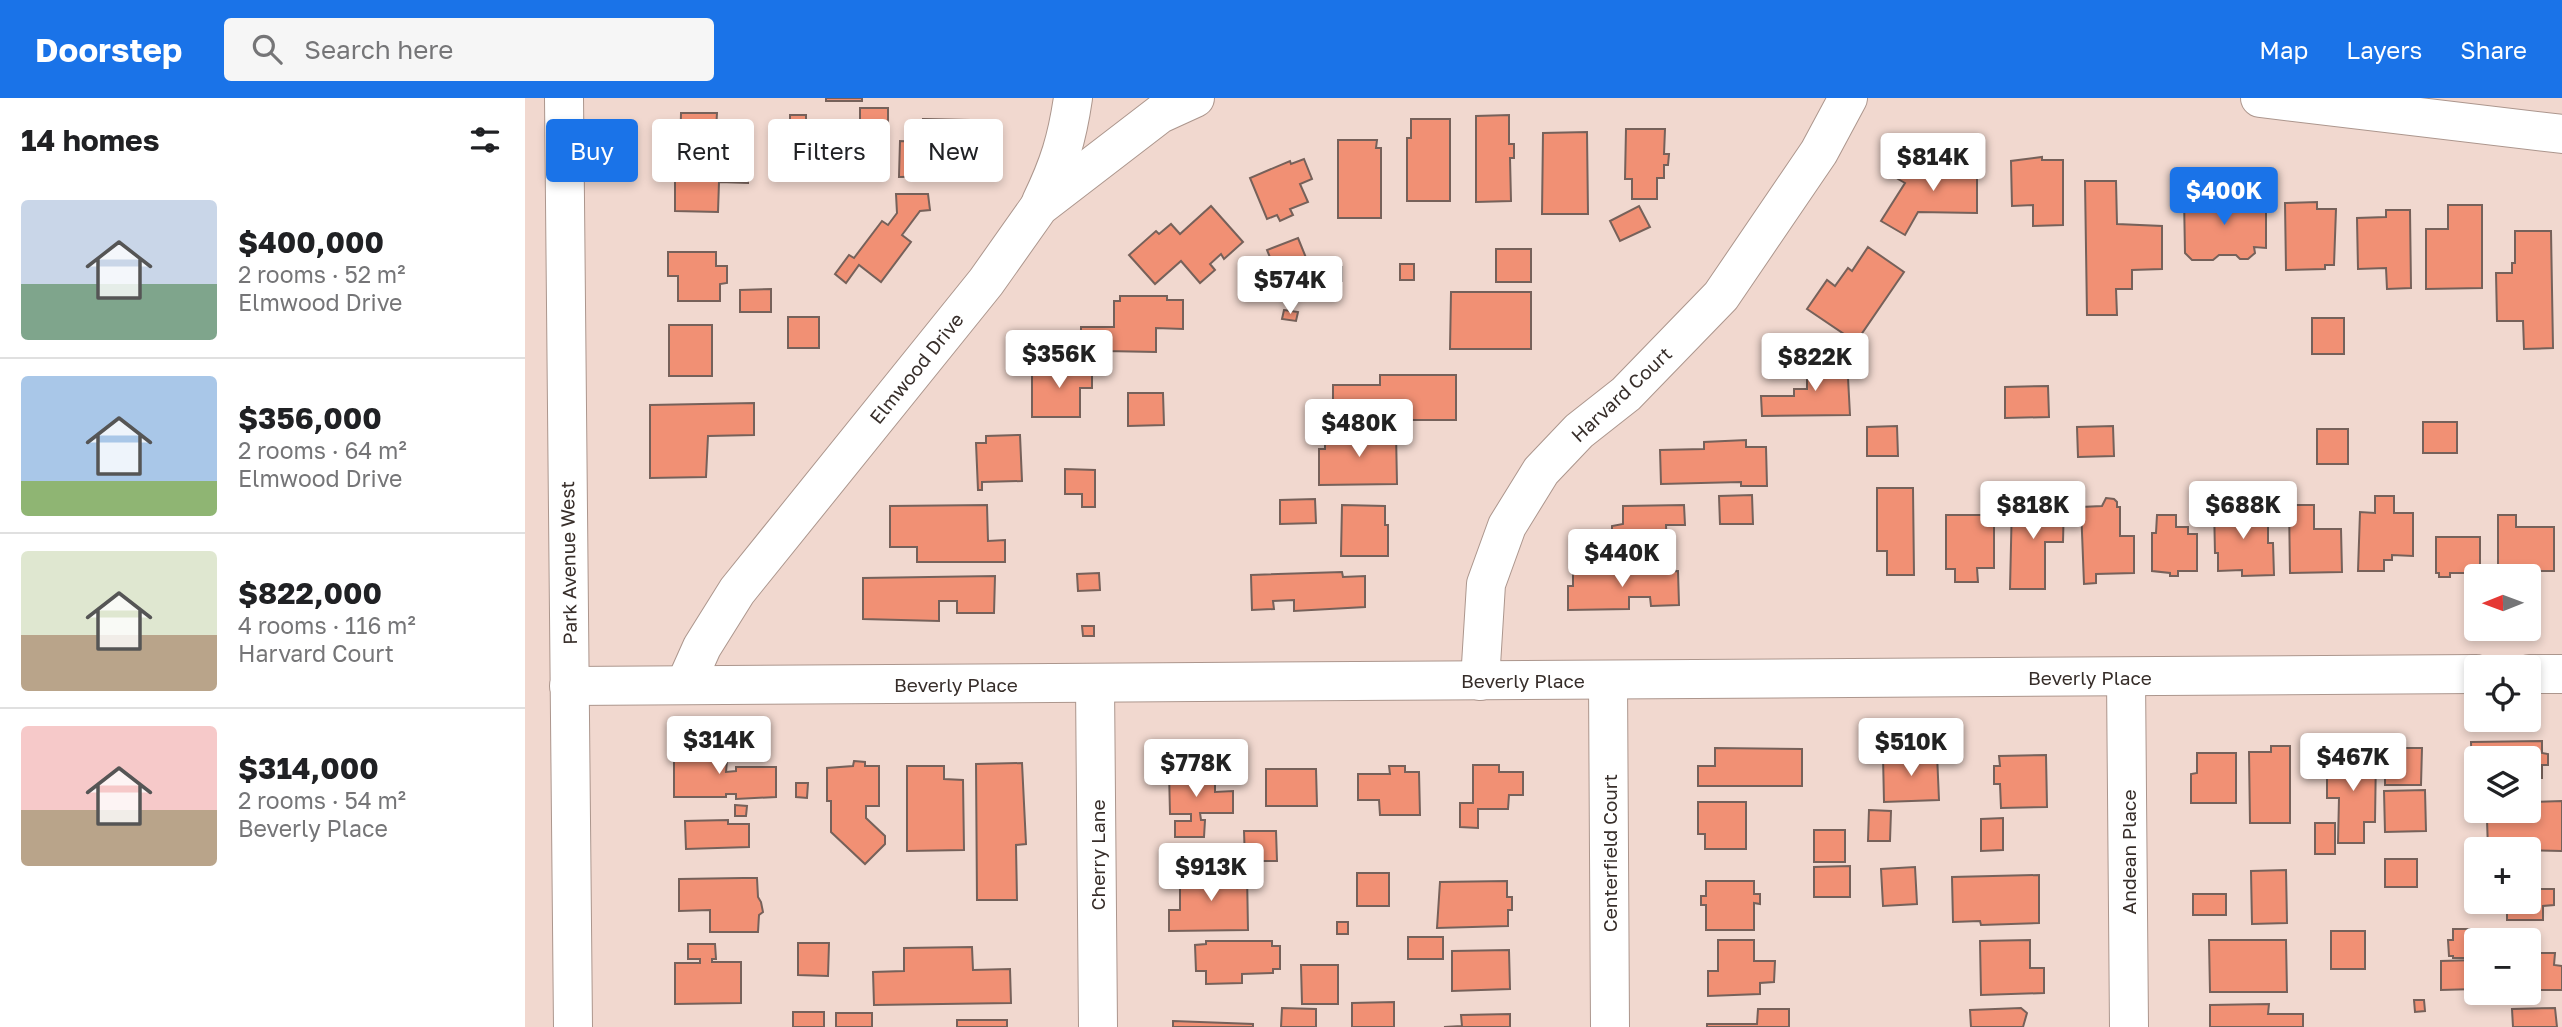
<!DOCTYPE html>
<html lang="en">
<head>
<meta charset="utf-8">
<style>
  :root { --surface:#fff; --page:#f6f6f6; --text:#202124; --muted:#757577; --line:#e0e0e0; --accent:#1a73e8 }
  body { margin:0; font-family:"Golos Text",sans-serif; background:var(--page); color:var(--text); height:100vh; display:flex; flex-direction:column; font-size:26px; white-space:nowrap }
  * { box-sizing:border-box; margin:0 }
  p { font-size:23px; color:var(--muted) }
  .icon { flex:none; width:38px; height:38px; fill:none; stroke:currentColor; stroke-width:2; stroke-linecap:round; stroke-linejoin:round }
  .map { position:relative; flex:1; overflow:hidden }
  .details { display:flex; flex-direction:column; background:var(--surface); width:525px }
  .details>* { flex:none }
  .guide { position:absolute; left:21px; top:21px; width:665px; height:63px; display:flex; gap:14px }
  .needle { width:46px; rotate:269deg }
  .tools { position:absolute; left:1939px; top:466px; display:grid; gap:14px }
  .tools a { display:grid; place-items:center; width:77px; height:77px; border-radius:7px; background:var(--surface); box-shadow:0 4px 10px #0003; font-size:35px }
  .price { position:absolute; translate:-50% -60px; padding:0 16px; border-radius:7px; background:#fff; color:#222; font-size:23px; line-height:46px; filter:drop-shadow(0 2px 4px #0008) }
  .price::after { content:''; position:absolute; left:50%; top:42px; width:21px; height:16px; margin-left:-10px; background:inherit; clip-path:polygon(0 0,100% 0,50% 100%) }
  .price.selected { background:var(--accent); color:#fff }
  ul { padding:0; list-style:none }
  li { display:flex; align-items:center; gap:21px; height:175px; padding:0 21px }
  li+li { border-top:2px solid var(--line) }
  li span { display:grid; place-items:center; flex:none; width:196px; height:140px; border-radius:7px; color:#555 }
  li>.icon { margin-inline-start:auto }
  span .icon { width:84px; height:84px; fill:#fffc; stroke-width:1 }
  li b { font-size:30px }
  h2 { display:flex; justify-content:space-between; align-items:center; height:84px; padding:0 21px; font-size:30px }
  .pill { padding:0 24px; border-radius:7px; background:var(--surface); box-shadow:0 4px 10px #0003; font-size:24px; line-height:63px }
  .pill.selected { background:var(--accent); color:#fff }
  header { display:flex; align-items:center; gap:42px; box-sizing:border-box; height:98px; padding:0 35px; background:var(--accent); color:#fff }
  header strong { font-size:33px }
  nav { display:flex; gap:38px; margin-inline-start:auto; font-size:24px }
  .search { width:490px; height:63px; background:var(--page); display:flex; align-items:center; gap:18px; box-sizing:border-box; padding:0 24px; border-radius:7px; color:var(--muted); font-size:26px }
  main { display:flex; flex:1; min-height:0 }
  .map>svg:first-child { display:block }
</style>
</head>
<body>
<header>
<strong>Doorstep</strong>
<div class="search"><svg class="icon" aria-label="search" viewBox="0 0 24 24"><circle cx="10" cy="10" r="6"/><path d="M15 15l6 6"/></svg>Search here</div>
<nav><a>Map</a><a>Layers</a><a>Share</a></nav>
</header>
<main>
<section class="details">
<h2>14 homes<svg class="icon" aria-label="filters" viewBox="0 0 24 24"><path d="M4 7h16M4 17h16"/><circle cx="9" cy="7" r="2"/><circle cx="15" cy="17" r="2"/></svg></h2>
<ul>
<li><span style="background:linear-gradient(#c9d6e8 60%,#7fa58c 0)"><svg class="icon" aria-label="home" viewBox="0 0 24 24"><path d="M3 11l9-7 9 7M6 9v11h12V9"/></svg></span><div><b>$400,000</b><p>2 rooms · 52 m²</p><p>Elmwood Drive</p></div></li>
<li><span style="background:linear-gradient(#a9c7e8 75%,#8fb573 0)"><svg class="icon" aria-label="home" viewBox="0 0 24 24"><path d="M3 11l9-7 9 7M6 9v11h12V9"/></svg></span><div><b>$356,000</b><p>2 rooms · 64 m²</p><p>Elmwood Drive</p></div></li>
<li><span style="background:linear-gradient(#dfe7d0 60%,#b9a48a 0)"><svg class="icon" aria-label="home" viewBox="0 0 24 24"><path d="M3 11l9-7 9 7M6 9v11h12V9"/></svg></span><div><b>$822,000</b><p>4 rooms · 116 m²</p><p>Harvard Court</p></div></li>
<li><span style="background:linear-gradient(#f6c9c9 60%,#b9a48a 0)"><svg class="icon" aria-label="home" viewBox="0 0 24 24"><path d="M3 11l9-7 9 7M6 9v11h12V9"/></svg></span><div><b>$314,000</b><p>2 rooms · 54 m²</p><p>Beverly Place</p></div></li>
</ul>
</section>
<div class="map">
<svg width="2037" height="929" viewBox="0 0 2037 929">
  <rect width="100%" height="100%" fill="#f1d8cf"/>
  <g fill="#f19074" stroke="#76615a" stroke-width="2">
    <rect x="301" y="0" width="36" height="3"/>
    <path d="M335,10H363V27H346L345,34H335Z"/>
    <path d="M156,15H192L191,33H187L188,46H181V62L223,63V85L194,84L193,114L150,113V64H155Z"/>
    <rect x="265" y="17" width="16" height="14"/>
    <path d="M984,17V46H989V60H985L986,103L951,104V18Z"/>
    <path d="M398,21L445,22V39H439V56L433,55V78L374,79L375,43L397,44Z"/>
    <path d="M886,21H925V103H882V40H886Z"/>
    <path d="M1101,31H1140L1139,56H1144L1143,67H1139V80H1132V101H1107V81H1100Z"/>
    <path d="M1062,34L1063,116H1017L1018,35Z"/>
    <path d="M813,42H852L851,50H856V120H813Z"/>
    <path d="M1517,59V62H1538V127L1508,128V107L1487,108L1486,63Z"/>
    <path d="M779,61L787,81L775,86L783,104L765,111L768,117L755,123L752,117L742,121L725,80L765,63L766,66Z"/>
    <path d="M1383,64L1437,66V70H1452V115L1393,114L1380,137L1356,123L1380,85L1373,81Z"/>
    <path d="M1560,83H1591L1592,126L1637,128V171L1607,172V191H1591L1592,217H1562Z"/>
    <path d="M371,96H403L405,112L395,113L377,137L386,144L356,184L334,167L321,185L310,176L324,157L329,160L357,123L363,127L372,115Z"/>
    <path d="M1678,97H1711V103H1715V101L1733,100V103H1741V150L1729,149L1730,155L1723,161H1715L1711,157H1694L1688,162H1667L1660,155L1659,99H1678Z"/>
    <path d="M1792,104V111H1811L1809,167H1800V171L1761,172L1760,105Z"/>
    <path d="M1923,107H1957V190L1901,191V131H1923Z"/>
    <path d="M686,108L718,144L699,161L696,156L685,166L690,172L675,185L656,163L630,186L604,157L631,133L634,136L646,126L655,136Z"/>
    <path d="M1114,108L1125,129L1095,143L1085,123Z"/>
    <path d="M1861,112H1885L1886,190L1862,191L1861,170L1833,171L1832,120L1861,119Z"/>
    <path d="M1990,133H2026L2028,250L1999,251L1998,223H1972L1971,175H1987V165H1990Z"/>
    <path d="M773,140L786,172L755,184L742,152Z"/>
    <path d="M1343,149L1379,174L1331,244L1282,211L1302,182L1310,188L1323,170L1327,173Z"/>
    <rect x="971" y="151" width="35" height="33"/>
    <path d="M143,154H191V168H202V185L195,186V203H153V178H143Z"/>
    <rect x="875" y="166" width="14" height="16"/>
    <path d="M804,169H817V183L805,182Z"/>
    <path d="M246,191V214H215V192Z"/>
    <path d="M926,194H1006V251H925Z"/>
    <path d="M595,198H642V202H658V231L631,230V254L580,253L581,248H556V229H589V203H595Z"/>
    <path d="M759,212L773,214L771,223L757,221Z"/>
    <rect x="263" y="219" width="31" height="31"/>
    <rect x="1787" y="220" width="32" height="36"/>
    <rect x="144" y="227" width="43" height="51"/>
    <path d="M1322,261L1325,317L1237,318L1236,298H1269V291H1282V262Z"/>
    <path d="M507,267H567V290H555V319H507Z"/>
    <path d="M855,277H931V322H808V287H855Z"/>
    <path d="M1523,288L1524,319L1480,320V289Z"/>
    <path d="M603,295H638L639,327L603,328Z"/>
    <path d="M229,305V337L183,338L181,379L125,380V307Z"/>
    <rect x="1898" y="324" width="34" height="31"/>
    <path d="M1372,328L1373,358H1342V329Z"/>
    <path d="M1588,328L1589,358L1553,359L1552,329Z"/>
    <rect x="1792" y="331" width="31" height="35"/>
    <path d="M800,335H871L872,386L794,387V351H800Z"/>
    <path d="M495,337L497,383L457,384V392H453L451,345H461V338Z"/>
    <path d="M1221,342V349H1241L1242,388H1216V384L1136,386L1135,352L1179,351V344Z"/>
    <path d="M540,371L570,372V409H557V396H540Z"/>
    <path d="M1352,390H1388L1389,477H1362V453H1352Z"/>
    <path d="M1685,393L1686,423L1666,424L1665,394Z"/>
    <path d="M1227,397L1228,426H1195L1194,398Z"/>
    <path d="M1850,398H1869V415H1888V458L1867,457V462H1859V473H1833L1835,414L1850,415Z"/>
    <path d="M1581,400L1589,401L1592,404V409H1595V438H1609V475L1571,476V485L1559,486L1556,409L1577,408Z"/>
    <path d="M790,401L791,425L755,426V402Z"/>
    <path d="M1487,403L1539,404L1538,444H1520V491H1485Z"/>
    <path d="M462,407L463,443L480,442V464H392V449H365V408Z"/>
    <path d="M817,407L860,408V427H863V458H816Z"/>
    <path d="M1159,407L1160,427H1141L1142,457L1094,458L1093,440H1087V428L1098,426V408Z"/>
    <path d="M1727,407L1728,414H1743V445H1748L1749,477L1717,478V472L1693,473V455H1690L1689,408Z"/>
    <path d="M1764,407H1789V431H1816L1817,474L1765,475Z"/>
    <path d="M1421,417H1469V470H1452L1453,484H1430V471H1421Z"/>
    <path d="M1632,417H1651V429H1663V436H1672V473H1653V478H1645V475L1627,473V435H1631Z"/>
    <path d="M1973,417H1991V429H2029V473H1992V478H1973Z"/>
    <path d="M1911,439H1955V475H1925V479H1914V475H1911Z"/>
    <path d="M1153,473L1154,507L1126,508L1125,499H1104V511L1043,512V488H1048V474Z"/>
    <path d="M817,474L818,479L840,478V509L769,513V502L748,503L749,511L727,512L726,477Z"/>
    <path d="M574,475L575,492L553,493L552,476Z"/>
    <path d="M470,478L469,515H432V503H414V523L338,521V480Z"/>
    <path d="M557,528H569V538H558Z"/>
    <path d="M2017,643V655L2023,656V667H2017V680H2004V660H1951V681H1947L1946,644Z"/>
    <path d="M162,646H178V652H203L201,674L211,673V669H251V699L211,701V696H201V699H149V656H162Z"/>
    <path d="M1746,648H1765V725H1725L1724,654H1746Z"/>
    <path d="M1190,650L1277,651V688H1173V668H1190Z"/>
    <path d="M1860,650H1897L1896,687H1860Z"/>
    <path d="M1821,654L1851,655L1850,724H1839V745H1813L1814,700H1802V660H1821Z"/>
    <path d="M1672,655H1711V705H1666V676L1672,675Z"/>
    <path d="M1412,656L1414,702L1359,704L1358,658Z"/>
    <path d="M1521,657L1522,709L1476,710L1475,686H1469V668H1475L1474,658Z"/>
    <path d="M329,663L340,664V668H354V708H341V720L360,738V746L340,766L306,734V703H302V670L328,668Z"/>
    <path d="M497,665L501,746L491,747L492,802H452L451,666Z"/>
    <path d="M660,665H674V672H690V694L708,693V715H675L676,722H680L679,739H650V723H666V716H645L644,673H661Z"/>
    <path d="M948,667H974V674H998V697H984L983,711H953V730L935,729V705H948Z"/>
    <path d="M382,668H419V681L438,682L439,752L382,753Z"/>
    <path d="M864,668H880V674H894L895,717H855L854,702H833V676H865Z"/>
    <path d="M741,671H791L792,708H741Z"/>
    <path d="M271,685H283L282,700L271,699Z"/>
    <path d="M1900,692L1901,733L1860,734L1859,693Z"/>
    <path d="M2037,703V753L1963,751L1962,722L1988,721V712H2004V704Z"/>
    <path d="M1173,704H1221V751H1180V736H1173Z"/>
    <path d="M210,707L222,708L221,718H210Z"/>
    <path d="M1344,712L1366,713L1365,743H1343Z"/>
    <path d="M1478,720V752L1456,753V721Z"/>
    <path d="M203,722V726H224V749L161,751L160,723Z"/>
    <rect x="1790" y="725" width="20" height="31"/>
    <rect x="1289" y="732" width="31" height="32"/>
    <path d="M719,733H751L752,763H720Z"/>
    <rect x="1860" y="761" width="32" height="28"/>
    <path d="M1325,768V799H1289V769Z"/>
    <path d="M1390,769L1392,806L1358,808L1356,771Z"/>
    <path d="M1761,772L1762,825L1727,826L1726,773Z"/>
    <path d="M655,775H722L723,832L644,833V812H655Z"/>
    <rect x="832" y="775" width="32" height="33"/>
    <path d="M1514,777V825L1456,827L1455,823L1428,824L1427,779Z"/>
    <path d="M218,780H232L233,799L236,804L238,814L234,817L233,834H185V812L154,813V781Z"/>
    <path d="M982,783V799H987V812H983V828L912,830L915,784Z"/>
    <path d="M1181,783H1229V796H1235V806L1229,805V832H1181V807H1176V798H1181Z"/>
    <path d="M2004,791H2029V807L2018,808V822H1982V803H2004Z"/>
    <rect x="1668" y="796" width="33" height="21"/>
    <rect x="812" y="824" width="11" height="12"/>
    <path d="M1928,831H1961V842H1951V853H1947V860H1928V858H1924L1923,842H1928Z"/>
    <rect x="1806" y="833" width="34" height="38"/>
    <rect x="883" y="839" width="35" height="22"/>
    <path d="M1193,842H1229V863H1250L1249,884L1235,885V896L1183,898V873H1193Z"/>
    <path d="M1505,842V870H1519V895L1456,897L1455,843Z"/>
    <path d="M1684,842H1761L1762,894H1685Z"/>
    <path d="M681,843H747V848H755V871H748V875L717,876V885L681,886V873H671L670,847L681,846Z"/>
    <path d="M273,845H304L303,878L273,877Z"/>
    <path d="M163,846H190L191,861H187V864H216V905L150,906V865H175V861H163Z"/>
    <path d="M447,849L448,872L485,871L486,905L349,907L348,874L379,873V850Z"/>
    <path d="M984,852L985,891L927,893V853Z"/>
    <path d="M2004,855H2030L2029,867L2037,868V892H2004Z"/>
    <path d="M1951,856V891L1916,892V863L1951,862Z"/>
    <path d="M776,867H813V906H777Z"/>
    <path d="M1889,902H1899L1900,913L1890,914Z"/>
    <path d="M869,904V929H827V905Z"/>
    <path d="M1744,906L1743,916H1778V929H1685V907Z"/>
    <path d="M757,910L791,911V929H756Z"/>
    <path d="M1496,910L1502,915L1498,929H1446L1445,912Z"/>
    <path d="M2030,910L2032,929H1988L1987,911Z"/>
    <path d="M1233,911H1264V929H1182V926H1232Z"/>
    <rect x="268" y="914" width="31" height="15"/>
    <rect x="311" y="915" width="36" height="14"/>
    <path d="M985,916V929H919L937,928L936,917Z"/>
    <rect x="432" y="922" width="50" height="7"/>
    <path d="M648,923L728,926V929H648Z"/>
  </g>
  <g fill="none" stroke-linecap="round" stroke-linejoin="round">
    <defs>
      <g id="minor">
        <path d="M39,0L48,929"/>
        <path d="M1735,0L2037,36"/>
        <path d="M516,104C534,67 542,41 548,0"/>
        <path d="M2004,576H2037"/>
        <path d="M1601,579L1604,929"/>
        <path d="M1083,582L1085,929"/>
        <path d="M955,583L961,486L982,428L1016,373L1054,333L1101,296L1196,198L1294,54L1323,0"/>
        <path d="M570,586L573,929"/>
        <path d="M160,587L177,549L212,493L461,184L514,109L635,16L670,0"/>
        <path d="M44,588L1951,576"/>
      </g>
    </defs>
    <use href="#minor" stroke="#ac968d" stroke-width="40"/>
    <use href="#minor" stroke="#fff" stroke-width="38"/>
  </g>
  <g text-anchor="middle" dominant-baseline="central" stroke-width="7" stroke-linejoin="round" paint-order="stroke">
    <g font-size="19" fill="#372e2a" stroke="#fff">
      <text transform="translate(391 270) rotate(-51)">Elmwood Drive</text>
      <text transform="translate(1096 296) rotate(-43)">Harvard Court</text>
      <text transform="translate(43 465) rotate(-91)">Park Avenue West</text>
      <text x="1565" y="579">Beverly Place</text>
      <text x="998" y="582">Beverly Place</text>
      <text x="431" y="586">Beverly Place</text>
      <text transform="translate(1603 754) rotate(-90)">Andean Place</text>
      <text transform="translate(1084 755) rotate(-90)">Centerfield Court</text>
      <text transform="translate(572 757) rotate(-90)">Cherry Lane</text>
    </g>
  </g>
</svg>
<div class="tools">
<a><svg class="needle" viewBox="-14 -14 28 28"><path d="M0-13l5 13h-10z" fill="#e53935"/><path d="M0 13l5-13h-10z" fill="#757577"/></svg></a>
<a><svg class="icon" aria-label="locate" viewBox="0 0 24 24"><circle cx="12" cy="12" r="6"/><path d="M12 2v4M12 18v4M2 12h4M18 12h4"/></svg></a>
<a><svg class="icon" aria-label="layers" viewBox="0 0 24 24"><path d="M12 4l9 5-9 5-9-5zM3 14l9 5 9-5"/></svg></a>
<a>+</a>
<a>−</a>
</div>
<b class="price" style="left:1408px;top:95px">$814K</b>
<b class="price selected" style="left:1699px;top:129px">$400K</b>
<b class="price" style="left:765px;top:218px">$574K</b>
<b class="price" style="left:534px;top:292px">$356K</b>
<b class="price" style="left:1290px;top:295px">$822K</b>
<b class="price" style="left:834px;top:361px">$480K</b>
<b class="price" style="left:1508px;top:443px">$818K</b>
<b class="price" style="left:1718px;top:443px">$688K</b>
<b class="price" style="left:1097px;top:491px">$440K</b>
<b class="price" style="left:194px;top:678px">$314K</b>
<b class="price" style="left:1386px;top:680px">$510K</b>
<b class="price" style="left:1828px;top:695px">$467K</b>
<b class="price" style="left:671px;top:701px">$778K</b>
<b class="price" style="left:686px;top:805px">$913K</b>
<div class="guide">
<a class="pill selected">Buy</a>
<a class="pill">Rent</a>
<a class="pill">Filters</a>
<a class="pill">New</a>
</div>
</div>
</main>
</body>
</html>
